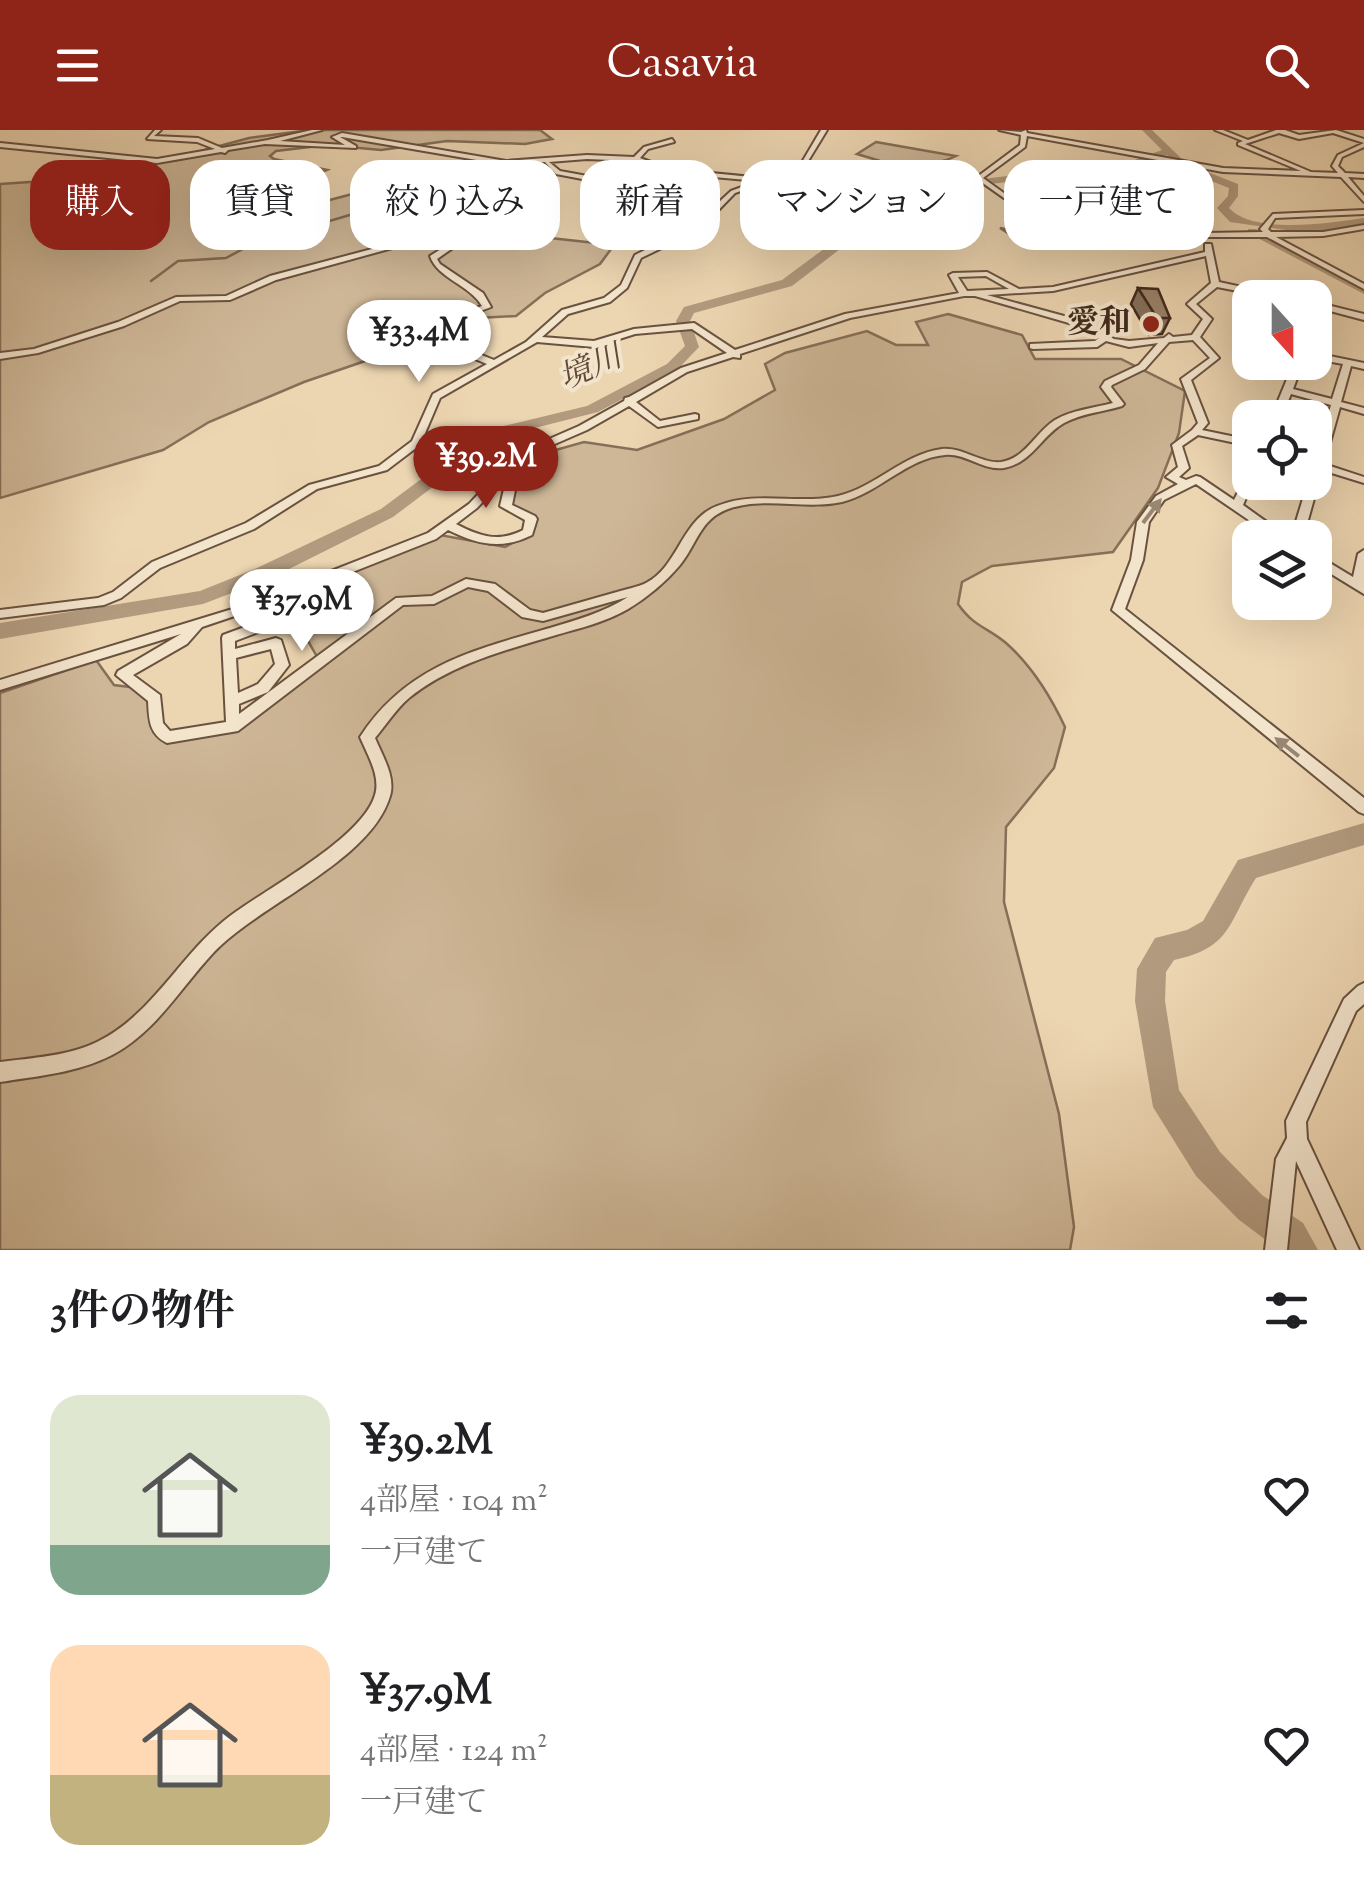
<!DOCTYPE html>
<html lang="ja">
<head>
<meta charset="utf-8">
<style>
  :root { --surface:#fff; --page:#f6f6f6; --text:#202124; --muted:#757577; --accent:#8f2418 }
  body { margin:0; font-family:"Sorts Mill Goudy","Noto Serif JP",serif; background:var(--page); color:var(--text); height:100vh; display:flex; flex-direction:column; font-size:38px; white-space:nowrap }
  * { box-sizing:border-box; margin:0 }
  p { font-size:32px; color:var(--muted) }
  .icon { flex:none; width:55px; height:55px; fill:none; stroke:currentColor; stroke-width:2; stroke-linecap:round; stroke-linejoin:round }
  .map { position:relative; height:1120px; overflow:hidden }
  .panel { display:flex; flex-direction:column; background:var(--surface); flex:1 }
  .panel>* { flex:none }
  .hud { position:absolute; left:30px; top:30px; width:1305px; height:90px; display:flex; gap:20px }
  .needle { width:65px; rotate:159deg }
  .buttons { position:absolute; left:1232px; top:150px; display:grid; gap:20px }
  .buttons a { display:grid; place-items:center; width:100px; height:100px; border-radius:20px; background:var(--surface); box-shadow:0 10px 40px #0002; font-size:50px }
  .price { position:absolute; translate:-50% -85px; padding:0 22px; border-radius:35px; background:#fff; color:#222; font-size:32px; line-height:65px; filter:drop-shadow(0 2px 5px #0008) }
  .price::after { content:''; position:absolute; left:50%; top:60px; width:30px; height:22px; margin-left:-15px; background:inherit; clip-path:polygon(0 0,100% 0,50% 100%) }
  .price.current { background:var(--accent); color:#fff }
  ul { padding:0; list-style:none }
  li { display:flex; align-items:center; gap:30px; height:250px; padding:0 50px }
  li span { display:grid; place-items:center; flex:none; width:280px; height:200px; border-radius:30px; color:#555 }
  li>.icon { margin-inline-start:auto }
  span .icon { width:120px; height:120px; fill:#fffc; stroke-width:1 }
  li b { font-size:42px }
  h2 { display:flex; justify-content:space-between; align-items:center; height:120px; padding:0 50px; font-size:42px }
  .pill { padding:0 35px; border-radius:30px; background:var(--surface); box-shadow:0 10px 40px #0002; font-size:35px; line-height:90px }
  .pill.current { background:var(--accent); color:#fff }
  header { display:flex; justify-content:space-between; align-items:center; height:130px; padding:0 50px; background:var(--accent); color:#fff; font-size:45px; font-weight:600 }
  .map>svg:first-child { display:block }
</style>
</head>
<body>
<header><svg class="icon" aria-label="menu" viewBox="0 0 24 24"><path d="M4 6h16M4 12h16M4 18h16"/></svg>Casavia<svg class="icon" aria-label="search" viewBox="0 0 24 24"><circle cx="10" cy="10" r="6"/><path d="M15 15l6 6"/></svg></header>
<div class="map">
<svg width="1364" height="1120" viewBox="0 0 1364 1120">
  <rect width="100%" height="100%" fill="#ecd5b1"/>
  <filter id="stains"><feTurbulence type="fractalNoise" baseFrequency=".002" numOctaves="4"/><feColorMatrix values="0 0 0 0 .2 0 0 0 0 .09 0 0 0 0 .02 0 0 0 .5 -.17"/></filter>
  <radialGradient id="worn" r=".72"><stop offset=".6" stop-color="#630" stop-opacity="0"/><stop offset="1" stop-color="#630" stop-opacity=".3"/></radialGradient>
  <g fill="#ceb797" stroke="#866f58" stroke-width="2.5">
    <path d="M310,0H540L552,9L525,14L447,11L381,20L327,15L276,21L270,26L274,29L327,40L295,53L204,78L296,79L416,47L440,48L476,70L520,74L541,87L523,105L614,115L600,134L545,163L516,186L458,189L429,209L304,252L209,292L163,320L0,368V54L104,47L249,8Z"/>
    <path d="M876,12L956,26C932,38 915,30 892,34C879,36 872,40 858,38L877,30L857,24Z"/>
    <path d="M1054,94L1085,108L1028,116L1000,98L1045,107L1028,95Z"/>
    <path d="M948,184L1022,205L1035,229H1121L1185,261L1179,303L1158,358L1113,422L992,436L962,452L958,474C974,497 987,497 1006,513C1032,536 1051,567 1065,597L1054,638L1006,697L1004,772L1059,984L1074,1097L1070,1120H0V563L96,530L114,555L154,560L161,607L242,598L320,532L291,481L308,458L440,405L505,417L530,404L535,388L510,380L506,369L527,328L584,312L637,320L724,289L775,260L765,234L785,223L867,201L896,215H928L916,192Z"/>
  </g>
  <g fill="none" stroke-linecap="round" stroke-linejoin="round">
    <g stroke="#836c56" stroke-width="2.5">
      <path d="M796,52L808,61"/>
      <path d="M151,151L178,131L226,128L254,113L384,75L497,33"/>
    </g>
    <g fill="#b19a7e" fill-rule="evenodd">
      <path d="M1142,0H1152L1187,34L1238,54V66L1229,78C1254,105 1330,93 1364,88V94L1307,103L1230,92L1217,78L1228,66L1229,58L1179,38L1167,25L1134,37L948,59L844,116L792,156L694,183L690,191L699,217L677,240L598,282L499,307L393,387L271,448L203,474L0,509V493L200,461L257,438L381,379L487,300L587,276L667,234L685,216L676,191L684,177L782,150L836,110L941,54L1132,31L1162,20Z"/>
      <path d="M1248,99H1256L1364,155V164L1248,103Z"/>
      <path d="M1364,693V715L1256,748C1228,792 1232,818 1174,830L1166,842L1165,871L1179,960L1220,1022L1262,1065L1303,1093L1318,1120H1279L1238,1089L1196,1046L1153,977L1135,871L1137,839L1155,808L1187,800L1203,791L1238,730Z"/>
    </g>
    <defs>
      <g id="minor">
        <path d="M155,0H161L154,6L198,8L222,18L268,10L312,0H322L280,11L345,15L332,7L342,3L506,31L587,25L634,27L644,17L672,9L674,12L648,19L640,28L670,39L773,49L783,48V46L798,39L821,0H827L802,41L789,47L863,40L906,46L965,44L977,47L1020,15L1021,5L999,0L1021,2L1026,0L1027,3L1223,38L1301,41L1238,15V13L1243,11L1215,0H1223L1248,10L1276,0H1285L1299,5L1336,0L1364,9V13L1333,3L1299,9L1279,3L1245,14L1311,42L1338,43L1332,36L1338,25L1364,13V17L1342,27L1338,36L1345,43L1364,44V48L1348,47L1364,66V72L1341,47L1223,42L1027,6L1025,17L983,48L1008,66L1045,75L1080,71L1206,103L1263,102L1260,99L1273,84L1364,80V84L1275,88L1268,99L1271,102H1323L1364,95V99L1323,106L1276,107L1364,154V159L1267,107H1206L1080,75L1045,79L1004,68L980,51L965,48L906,50L863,44L795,51L800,59L809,61L897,57L919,62L916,64L897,61L809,65L796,61L789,51L761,52V54L735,63L699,100L641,128L627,158L610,172L568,184L542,207L594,211L634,199L694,193L735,220L845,184L959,163L949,145L953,143L987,142L1019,159L1053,157L1205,122V114H1211L1219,152L1293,168H1274L1217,157L1196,174L1212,189L1200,207L1219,228L1191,250L1208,293L1202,300L1250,310V316L1198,305L1182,316L1189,338L1179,347L1186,350L1196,346L1200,347L1234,370L1245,348L1250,345V352H1253L1243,375L1289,408H1275L1196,354L1164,370L1149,392L1143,430L1125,479L1364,668V684L1359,682L1112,480L1131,430L1137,392L1156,366L1178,354L1166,347L1178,337L1172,315L1192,300L1198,293L1181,249L1210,228L1193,210L1169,212L1145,239L1112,255L1111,257L1124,274L1122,276C1103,282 1082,283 1064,293C1041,306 1032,333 1004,338C983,341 966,323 945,325C907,328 879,363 842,372C805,380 764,366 728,379C700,389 697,414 680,435C666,452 646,468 628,479C606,492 580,498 556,505C506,520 451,534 409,568C396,579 386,595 375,608C382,625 396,647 390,666C371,731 260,774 214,822C181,857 156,902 112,925C77,943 38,946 0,952V932C32,928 68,926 97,912C153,885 181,823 230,786C266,759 363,708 375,665C381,646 367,624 360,607C406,536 473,520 550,498C576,490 605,482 628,467L543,491L522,487L488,461L468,457L434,474L403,475L238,601L167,613C149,604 149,590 148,571L116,545L118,541L181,504L0,560V550L239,477L428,403L469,374L517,323L579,296L624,271L625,268L629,267L681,238L727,223L692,199L635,204L594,217L537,212L440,268L420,315L387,340L317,359L254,399L160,438L121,468L104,475L0,488V480L98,468L113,462L152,432L246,393L309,355L379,336L412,311L433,264L487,234L446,217L429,200L438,191L482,176C470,155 437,148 430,126L449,114L447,107L440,105L276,150L230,170L180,171L124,196L38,223L0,229V223L34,219L118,192L176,167L226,166L270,146L440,101L453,104L457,115L437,129L440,134L483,163L491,177L444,195L438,200L452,213L494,230L526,212L562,180L604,168L621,155L635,125L693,96L731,61L758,51L669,43L635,31L587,29L549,32L560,41L620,52L654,64L709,61L712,63L653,68L619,56L556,44L545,32L506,35L342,7H340L356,16V18L265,14L228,20L225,23L221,22L157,33L0,17V13L157,29L215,19L197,12L147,9ZM1206,126L1211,153L1187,174L1203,189L1192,205L1173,207L1169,204L1164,208L1129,211L1114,209L1075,189L987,165L1053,161ZM986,146L1009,159L967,161L958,147ZM964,166H975L1069,193L1099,208L1095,211L1030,214V218L1033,219L1097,217L1106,211L1129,217L1158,213L1139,235L1105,251L1101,257L1113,273C1094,278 1072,280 1055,290C1036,302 1025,329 1001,332C981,334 963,317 942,319C903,324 876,357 838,366C798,375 756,360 717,376C681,390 679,436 646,453C638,457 626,459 617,462C592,469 568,476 543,483L530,480L495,454L466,449L432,466L396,468L239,584V574L268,562L289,535L281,510L276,508L235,519V511L287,491L292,466L436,409L448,400C478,415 502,420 532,405L537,389L535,386L512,375L521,331L525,327L587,300L629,276L658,297L698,289V285L695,284L660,291L636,272L687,242L733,227L740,228V224L850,188ZM507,346L500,376L525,390L523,400C498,413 479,406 456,394L477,378ZM279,471L277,485L223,505L222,508L226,592L170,601L163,593L160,565L133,545L187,514L202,497ZM271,519L275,534L258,554L238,563L236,528Z"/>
        <path d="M1315,172L1364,184V190L1315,177Z"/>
        <path d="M1315,223L1364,233V239L1351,236L1341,272L1364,278V284L1340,277L1324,334L1364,347V353L1322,340L1303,408H1291L1308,352H1315V328L1331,275L1291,264L1281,288H1271L1294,232H1303L1293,259L1332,269L1343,234L1315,229Z"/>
        <path d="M1364,420V464L1315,434V424L1353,447L1358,424Z"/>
        <path d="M1364,853V874L1356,881L1306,992L1307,1009L1359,1120H1337L1296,1031L1287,1120H1265L1276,1029L1287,1008L1286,991L1344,869L1358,856Z"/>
      </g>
    </defs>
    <use href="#minor" stroke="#6a5240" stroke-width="4"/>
    <use href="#minor" fill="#f3e4cc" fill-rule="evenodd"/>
  </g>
  <path fill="#836f5a" stroke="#3e271a" stroke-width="2.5" d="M1138,158L1170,188L1162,204L1149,205L1131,174Z"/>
  <path fill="#988169" stroke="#3e271a" stroke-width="2.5" d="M1138,158L1158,159L1170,188H1157Z"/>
  <defs><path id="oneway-solid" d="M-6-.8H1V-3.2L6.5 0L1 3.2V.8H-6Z" transform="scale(2.5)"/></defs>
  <g fill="#988673">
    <use href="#oneway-solid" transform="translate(1152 381) rotate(-53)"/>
    <use href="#oneway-solid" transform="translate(1287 617) rotate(-142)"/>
  </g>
  <circle fill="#8f2418" stroke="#f3e4cc" stroke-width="4" cx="1151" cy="194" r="10"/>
  <g text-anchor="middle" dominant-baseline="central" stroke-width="8" stroke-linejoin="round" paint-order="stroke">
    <g font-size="32" font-weight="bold" fill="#3e271a" stroke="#f3e4cc" text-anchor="end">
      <text x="1131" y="194">愛和</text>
    </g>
    <g font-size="32" font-style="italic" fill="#604a38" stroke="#f3e4cc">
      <text transform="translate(591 239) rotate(-23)">境川</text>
    </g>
  </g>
  <rect width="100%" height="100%" filter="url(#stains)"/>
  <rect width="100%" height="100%" fill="url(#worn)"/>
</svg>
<div class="buttons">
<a><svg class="needle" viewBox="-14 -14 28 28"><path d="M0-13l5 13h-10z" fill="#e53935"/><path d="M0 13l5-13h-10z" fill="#757577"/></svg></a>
<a><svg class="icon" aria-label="locate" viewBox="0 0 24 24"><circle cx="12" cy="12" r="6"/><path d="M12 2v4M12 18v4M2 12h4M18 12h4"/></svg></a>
<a><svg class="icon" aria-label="layers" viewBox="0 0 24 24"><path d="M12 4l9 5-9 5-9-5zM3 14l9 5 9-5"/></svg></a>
</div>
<b class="price" style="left:419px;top:255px">¥33.4M</b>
<b class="price current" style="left:486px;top:381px">¥39.2M</b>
<b class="price" style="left:302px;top:524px">¥37.9M</b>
<div class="hud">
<a class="pill current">購入</a>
<a class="pill">賃貸</a>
<a class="pill">絞り込み</a>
<a class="pill">新着</a>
<a class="pill">マンション</a>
<a class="pill">一戸建て</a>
</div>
</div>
<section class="panel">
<h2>3件の物件<svg class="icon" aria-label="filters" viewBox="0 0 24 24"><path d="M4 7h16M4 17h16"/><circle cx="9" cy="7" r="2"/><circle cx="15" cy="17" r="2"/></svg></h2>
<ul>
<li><span style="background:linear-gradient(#dfe7d0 75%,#7fa58c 0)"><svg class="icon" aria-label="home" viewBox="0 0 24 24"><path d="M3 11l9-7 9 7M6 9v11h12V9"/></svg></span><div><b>¥39.2M</b><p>4部屋 · 104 m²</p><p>一戸建て</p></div><svg class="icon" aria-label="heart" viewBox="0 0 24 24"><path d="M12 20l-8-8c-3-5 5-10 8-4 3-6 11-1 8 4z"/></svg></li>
<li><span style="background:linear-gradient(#ffd9b3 65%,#c2b280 0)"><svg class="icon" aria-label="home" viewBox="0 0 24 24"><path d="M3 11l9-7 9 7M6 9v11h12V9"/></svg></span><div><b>¥37.9M</b><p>4部屋 · 124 m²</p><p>一戸建て</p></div><svg class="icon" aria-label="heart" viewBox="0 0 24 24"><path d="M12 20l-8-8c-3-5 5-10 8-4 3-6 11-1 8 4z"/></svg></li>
</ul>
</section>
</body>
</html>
